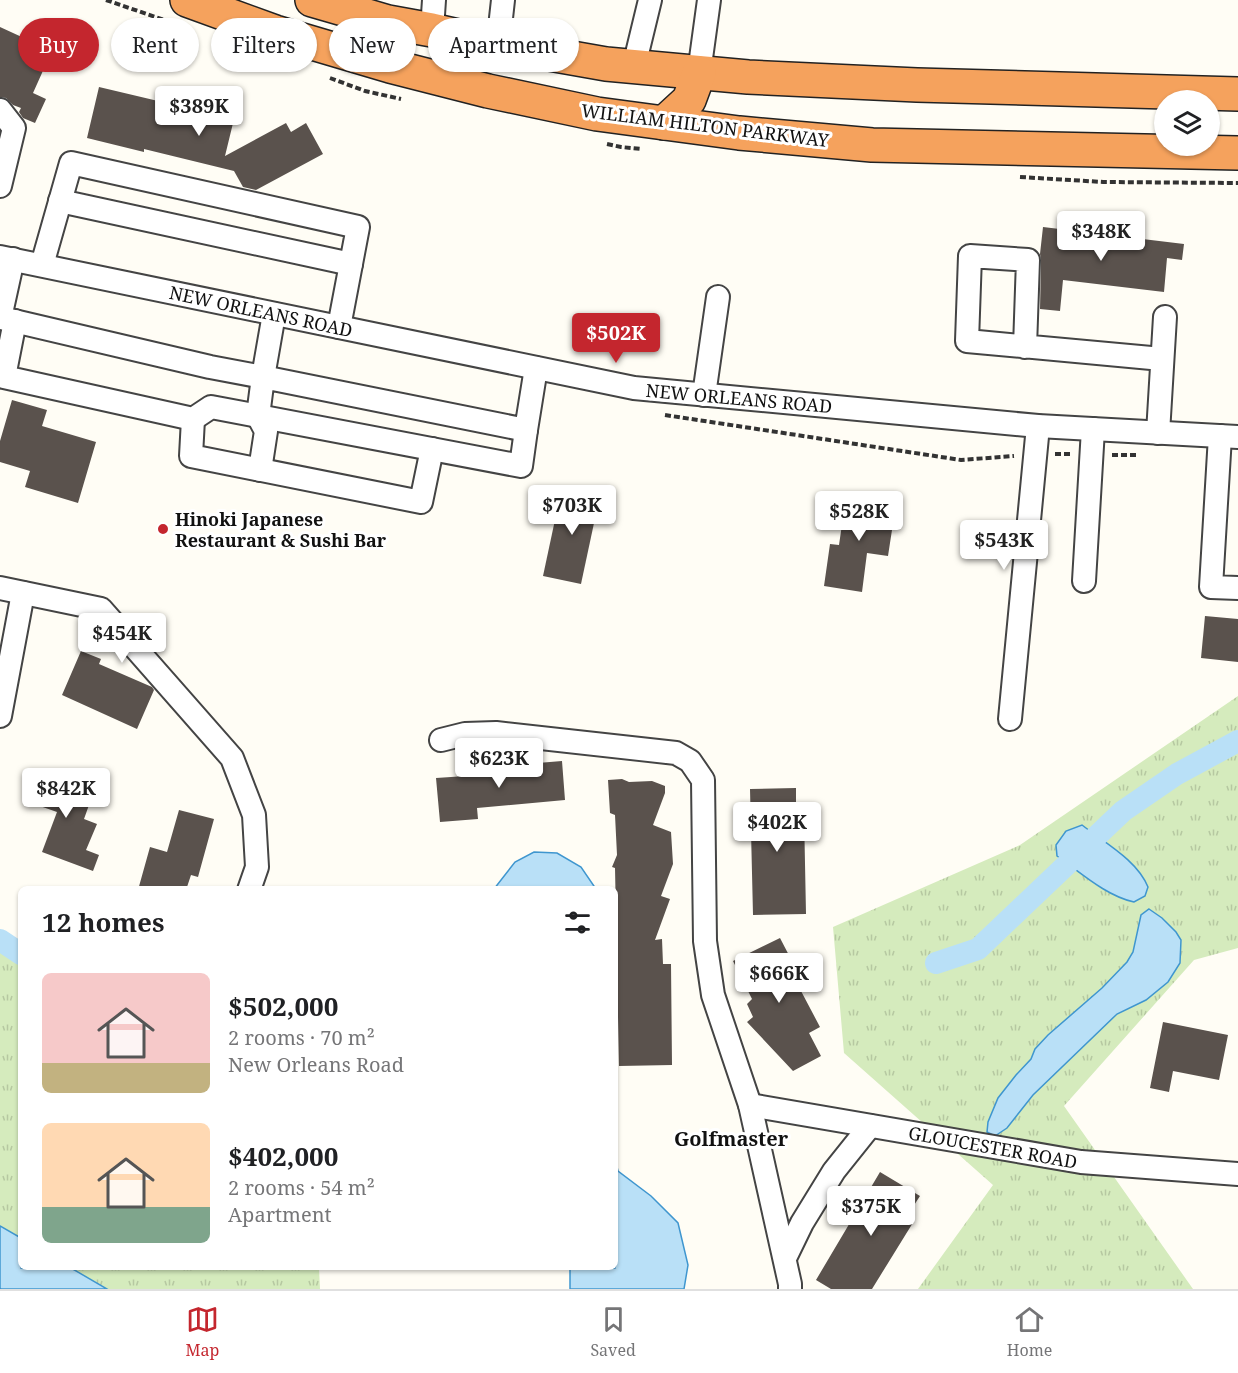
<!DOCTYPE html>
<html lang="en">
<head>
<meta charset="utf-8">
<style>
  :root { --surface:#fff; --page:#f6f6f6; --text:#202124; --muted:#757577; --line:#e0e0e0; --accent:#c4262e }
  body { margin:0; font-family:"Noto Serif",serif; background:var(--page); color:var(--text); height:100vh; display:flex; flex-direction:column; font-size:22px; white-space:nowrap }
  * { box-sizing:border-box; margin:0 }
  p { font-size:20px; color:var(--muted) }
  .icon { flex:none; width:33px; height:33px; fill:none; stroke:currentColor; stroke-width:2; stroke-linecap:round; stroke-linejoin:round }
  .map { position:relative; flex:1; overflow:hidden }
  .side { position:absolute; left:18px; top:886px; width:600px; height:384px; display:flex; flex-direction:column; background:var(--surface); border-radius:9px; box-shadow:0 2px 4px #0004 }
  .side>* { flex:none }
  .guide { position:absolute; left:18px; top:18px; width:600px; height:54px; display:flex; gap:12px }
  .fabs { position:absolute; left:1154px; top:90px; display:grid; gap:12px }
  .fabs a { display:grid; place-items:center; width:66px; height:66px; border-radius:50%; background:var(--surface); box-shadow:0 2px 4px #0004; font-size:30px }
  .price { position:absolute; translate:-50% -51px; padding:0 14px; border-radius:6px; background:#fff; color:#222; font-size:20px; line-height:39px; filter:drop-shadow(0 2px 3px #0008) }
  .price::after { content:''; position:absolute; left:50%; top:36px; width:18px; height:14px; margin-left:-9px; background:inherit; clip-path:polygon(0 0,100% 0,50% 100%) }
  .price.selected { background:var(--accent); color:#fff }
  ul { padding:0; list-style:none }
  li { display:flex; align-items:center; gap:18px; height:150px; padding:0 24px }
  li span { display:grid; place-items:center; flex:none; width:168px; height:120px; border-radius:9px; color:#555 }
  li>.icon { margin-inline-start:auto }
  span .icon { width:72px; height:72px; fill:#fffc; stroke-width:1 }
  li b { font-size:26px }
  h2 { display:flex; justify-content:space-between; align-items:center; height:72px; padding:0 24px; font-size:26px }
  .tag { padding:0 21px; border-radius:27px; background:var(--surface); box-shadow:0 2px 4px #0004; font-size:21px; line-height:54px }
  .tag.selected { background:var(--accent); color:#fff }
  .tabs { display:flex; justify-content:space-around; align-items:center; height:84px; border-top:2px solid var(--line); background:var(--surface); font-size:16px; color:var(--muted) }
  .tabs a { display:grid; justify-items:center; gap:3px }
  .tabs .selected { color:var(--accent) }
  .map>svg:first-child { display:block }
</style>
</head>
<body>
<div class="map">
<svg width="1238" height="1289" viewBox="0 0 1238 1289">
  <defs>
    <pattern id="grass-tufts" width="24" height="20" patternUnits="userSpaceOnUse" patternTransform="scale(1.5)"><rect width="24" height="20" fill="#d5ebbd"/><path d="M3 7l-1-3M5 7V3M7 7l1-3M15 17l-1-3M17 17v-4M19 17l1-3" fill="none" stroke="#b6c8a1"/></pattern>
  </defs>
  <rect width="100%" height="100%" fill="#fffdf5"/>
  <g fill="url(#grass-tufts)">
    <path d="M1238,696V948L1194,960L1064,1106L1193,1289H918L993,1185L844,1053L833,927L1020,845Z"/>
    <path d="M0,940L21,954V1251L0,1233Z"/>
    <path d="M41,1268H319L320,1289H66Z"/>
  </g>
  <g fill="#b9e0f7" stroke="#3f96cf" stroke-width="1.5">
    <path d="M1082,825C1105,843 1137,860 1148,887L1145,896L1134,902C1106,896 1080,872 1057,856L1056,845L1066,831Z"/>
    <path d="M534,852L557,853L581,867L596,889H494L515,862Z"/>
    <path d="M1149,909L1162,918L1176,932L1181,940L1180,963L1168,982L1146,1000L1117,1014L1033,1095L1007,1128L995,1136L987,1132L988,1122L998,1098L1016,1075L1031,1059L1035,1049L1048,1035L1102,988L1127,962L1133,952L1141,915Z"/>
    <path d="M615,1159L618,1171L651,1196L678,1223L688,1265L684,1289H570V1268H615Z"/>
    <path d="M0,1226L21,1238V1268H71L107,1289H1L0,1288Z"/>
  </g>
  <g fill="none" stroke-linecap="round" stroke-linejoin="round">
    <g stroke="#b9e0f7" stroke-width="22">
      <path d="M0,940L21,954"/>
      <path d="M936,963L978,949L1123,811L1177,774L1238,741"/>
    </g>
  </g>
  <g fill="#5a524d">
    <path d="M0,27L37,44L40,37L55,44L33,93L46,99L35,123L23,118L19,112L21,108L13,105L6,98L0,97Z"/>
    <path d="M99,87L234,119L225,156L286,123L291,132L306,123L323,154L256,190L243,187L234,171L144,149V152L87,138Z"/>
    <path d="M1043,227L1184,244L1182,260L1167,258L1164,292L1063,280L1060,311L1040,309L1041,260L1040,254Z"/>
    <path d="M12,400L47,410L42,426L96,442L78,503L25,487L30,471L0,462V441Z"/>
    <path d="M562,487L600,495L581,584L543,576Z"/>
    <path d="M846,497L896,504L888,556L867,553L862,592L824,586L830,544L839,545Z"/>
    <path d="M1205,616L1238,619V662L1201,658Z"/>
    <path d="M81,651L101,659L99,664L152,687L154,690L137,729L62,695Z"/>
    <path d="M562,761L565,800L477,808L478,819L440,822L436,778L466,776L465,769Z"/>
    <path d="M33,768L94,791L84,819L97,824L86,850L99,855L93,871L42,852L57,812L37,805L42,791L26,785Z"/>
    <path d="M622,779L629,782L652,781L665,786V793L653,825L671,832L673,864L661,896L670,899L655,940L662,939L663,964H671L672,1065L619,1066L615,868L612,867L617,855L615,815L610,813L608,780Z"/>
    <path d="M796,788V813H804L806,914L753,915L750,789Z"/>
    <path d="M179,810L214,819L198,877L191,875L186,890H138L150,847L167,852Z"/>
    <path d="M780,938L806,988L801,991L820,1027L809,1033L821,1056L793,1071L747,1022L753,1017L747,1004L752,999L733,961Z"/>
    <path d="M1163,1022L1228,1035L1219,1080L1173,1071L1169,1092L1150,1088Z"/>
    <path d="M880,1172L920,1196L907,1216L914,1221L872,1289H831L816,1280Z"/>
  </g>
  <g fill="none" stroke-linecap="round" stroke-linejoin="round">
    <defs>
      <g id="minor">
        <path d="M432,30L434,0"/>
        <path d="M498,45L503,0"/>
        <path d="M634,66L650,0"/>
        <path d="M699,73L709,0"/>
        <path d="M0,110L14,128L0,186"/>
        <path d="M60,201L351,264"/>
        <path d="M0,257L634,388L1038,426L1238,437"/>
        <path d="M42,265L71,163L358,227L339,327"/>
        <path d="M0,318L13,259"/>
        <path d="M1,318L210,367L263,377L274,314"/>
        <path d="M15,321L4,377L193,419L211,407L521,466L526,430"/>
        <path d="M1025,347L1028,260L970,256L967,341L1162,359"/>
        <path d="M704,395L718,297"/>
        <path d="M193,419L191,456L421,502L432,449"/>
        <path d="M1158,433L1165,317"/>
        <path d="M1220,436L1211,587L1238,588"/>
        <path d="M260,470L266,431L258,416L263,377L526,430L536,368"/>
        <path d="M1084,581L1093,429"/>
        <path d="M0,588L101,609L232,758L254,815L257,867L249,890"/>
        <path d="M0,716L23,593"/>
        <path d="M1010,719L1038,426"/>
        <path d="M441,740L465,734L496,733L676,753L690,761L703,780L705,941L713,995L750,1105L790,1284V1289"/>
        <path d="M750,1105L1081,1162L1238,1174"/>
        <path d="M785,1258L802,1223L834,1171L870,1126"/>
      </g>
      <g id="highway">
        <path d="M187,0L275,32L390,66L488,91L597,114L739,133L872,145L1238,153"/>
        <path d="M312,0L388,22L432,30L498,45L606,64L748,77L917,85L1238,94"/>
        <path d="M664,123L689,100L699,73"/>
      </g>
    </defs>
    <use href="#minor" stroke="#444" stroke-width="26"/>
    <use href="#highway" stroke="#222" stroke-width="36"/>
    <g stroke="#333" stroke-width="4" stroke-dasharray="6 3" stroke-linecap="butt">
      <path d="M106,0L170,22"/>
      <path d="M330,78L365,91L401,99"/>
      <path d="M607,144L621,147L641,149"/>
      <path d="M1020,177L1103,182L1238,183"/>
      <path d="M665,415L961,460L1014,456"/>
      <path d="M1055,454H1071"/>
      <path d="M1112,455H1137"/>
    </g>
    <use href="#minor" stroke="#fff" stroke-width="22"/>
    <use href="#highway" stroke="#f5a25d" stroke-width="33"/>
  </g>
  <circle fill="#c4262e" stroke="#fff" stroke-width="2" cx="163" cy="529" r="6"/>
  <g text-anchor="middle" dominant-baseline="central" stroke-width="6" stroke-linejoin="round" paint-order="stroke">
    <g font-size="18" fill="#111" stroke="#fff">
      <text transform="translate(705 125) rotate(7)">WILLIAM HILTON PARKWAY</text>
      <text transform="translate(261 311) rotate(12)">NEW ORLEANS ROAD</text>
      <text transform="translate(739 398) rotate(5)">NEW ORLEANS ROAD</text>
      <text transform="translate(993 1147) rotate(10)">GLOUCESTER ROAD</text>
    </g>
    <g font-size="18" font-weight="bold" fill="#111" stroke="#fff" text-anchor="start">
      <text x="175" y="519">Hinoki Japanese<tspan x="175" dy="21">Restaurant &amp; Sushi Bar</tspan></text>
    </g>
    <g font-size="20" font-weight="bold" fill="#111" stroke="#fff">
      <text x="731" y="1138">Golfmaster</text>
    </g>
  </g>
</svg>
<div class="fabs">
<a><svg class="icon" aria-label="layers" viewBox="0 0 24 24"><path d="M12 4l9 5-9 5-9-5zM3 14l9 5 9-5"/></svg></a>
</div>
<b class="price" style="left:199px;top:137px">$389K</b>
<b class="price" style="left:1101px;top:262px">$348K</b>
<b class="price selected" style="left:616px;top:364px">$502K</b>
<b class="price" style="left:572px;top:536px">$703K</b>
<b class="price" style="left:859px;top:542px">$528K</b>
<b class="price" style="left:1004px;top:571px">$543K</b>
<b class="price" style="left:122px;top:664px">$454K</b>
<b class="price" style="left:499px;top:789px">$623K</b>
<b class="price" style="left:66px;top:819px">$842K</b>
<b class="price" style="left:777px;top:853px">$402K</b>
<b class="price" style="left:779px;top:1004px">$666K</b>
<b class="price" style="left:871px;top:1237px">$375K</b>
<div class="guide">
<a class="tag selected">Buy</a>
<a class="tag">Rent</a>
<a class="tag">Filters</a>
<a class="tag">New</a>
<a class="tag">Apartment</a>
</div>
<section class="side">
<h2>12 homes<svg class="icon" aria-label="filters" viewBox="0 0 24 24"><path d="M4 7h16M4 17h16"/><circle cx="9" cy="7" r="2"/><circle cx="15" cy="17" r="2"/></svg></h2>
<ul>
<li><span style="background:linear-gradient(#f6c9c9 75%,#c2b280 0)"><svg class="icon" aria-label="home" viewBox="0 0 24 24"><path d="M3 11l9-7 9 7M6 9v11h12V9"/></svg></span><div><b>$502,000</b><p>2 rooms · 70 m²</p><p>New Orleans Road</p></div></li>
<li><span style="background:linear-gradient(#ffd9b3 70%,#7fa58c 0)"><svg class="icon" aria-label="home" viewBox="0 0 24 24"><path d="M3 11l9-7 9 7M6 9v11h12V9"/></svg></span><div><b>$402,000</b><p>2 rooms · 54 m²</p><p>Apartment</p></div></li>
</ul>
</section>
</div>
<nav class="tabs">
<a class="selected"><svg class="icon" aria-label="map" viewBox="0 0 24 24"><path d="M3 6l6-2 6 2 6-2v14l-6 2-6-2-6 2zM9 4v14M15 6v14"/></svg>Map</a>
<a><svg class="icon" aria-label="saved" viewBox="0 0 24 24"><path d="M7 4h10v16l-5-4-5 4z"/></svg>Saved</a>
<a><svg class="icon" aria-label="home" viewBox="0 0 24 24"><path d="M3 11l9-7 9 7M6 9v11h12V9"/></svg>Home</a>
</nav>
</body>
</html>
